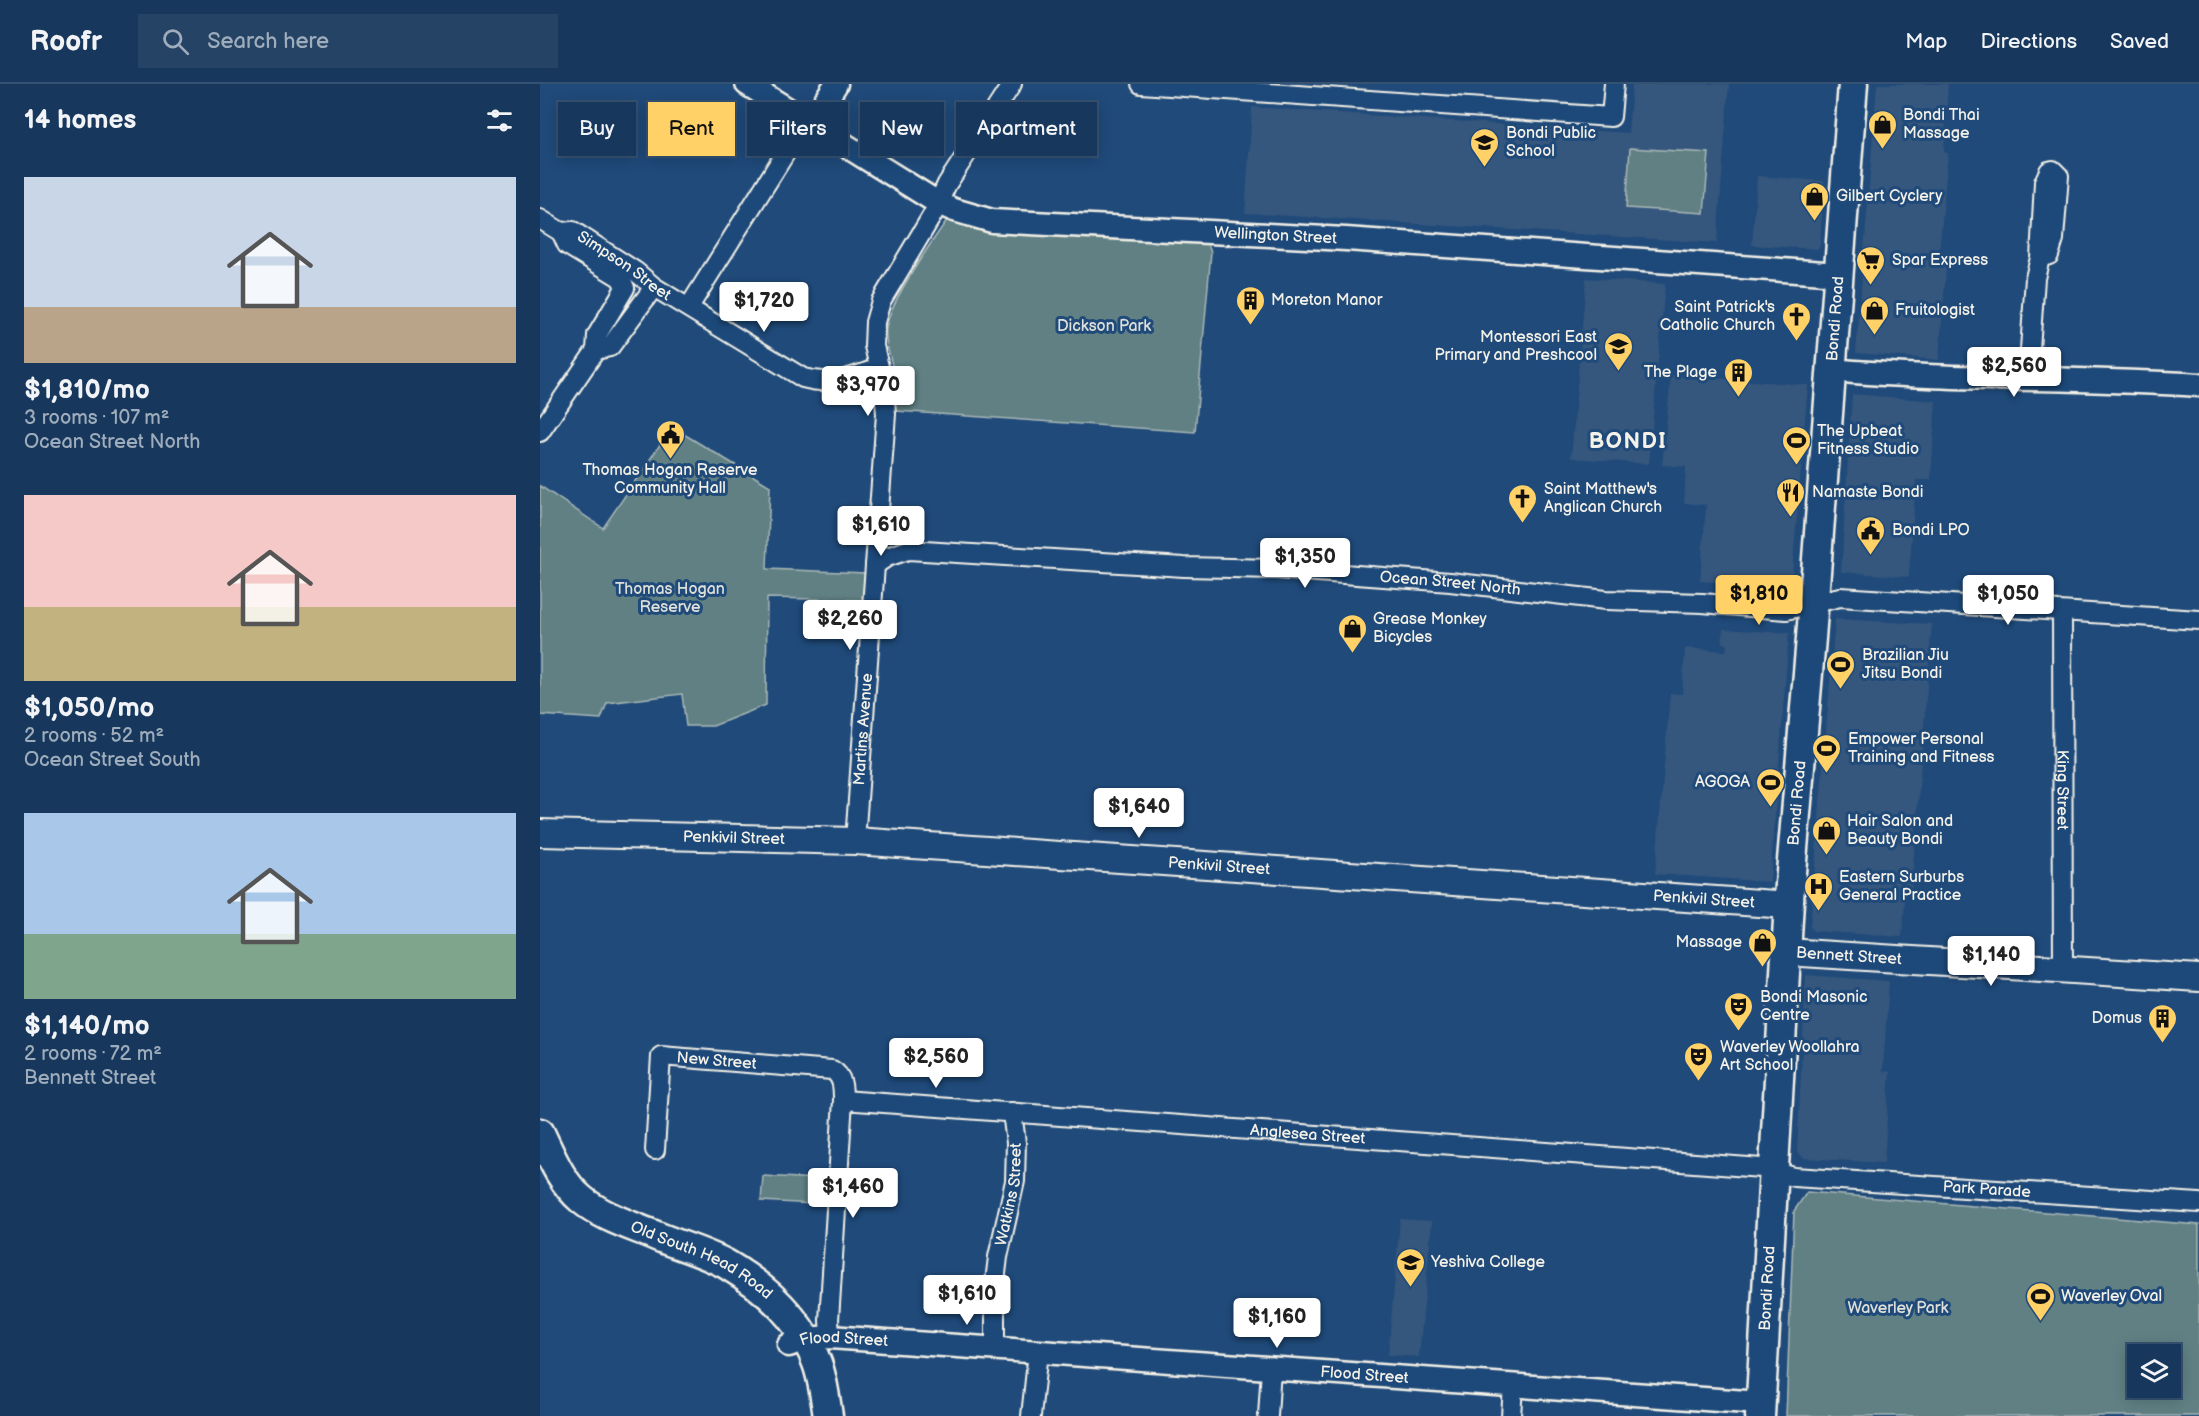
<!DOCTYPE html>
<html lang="en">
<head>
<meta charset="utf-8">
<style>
  :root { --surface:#17385c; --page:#244365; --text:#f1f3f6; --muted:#9eacbb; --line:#365272; --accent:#ffd166 }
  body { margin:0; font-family:"Balsamiq Sans",sans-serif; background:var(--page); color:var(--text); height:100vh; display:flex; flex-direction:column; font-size:22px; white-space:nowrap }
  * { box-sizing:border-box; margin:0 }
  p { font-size:20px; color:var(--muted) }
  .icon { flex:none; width:33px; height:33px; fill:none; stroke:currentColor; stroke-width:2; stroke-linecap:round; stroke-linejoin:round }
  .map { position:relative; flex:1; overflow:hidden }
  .panel { display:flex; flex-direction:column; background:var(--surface); width:540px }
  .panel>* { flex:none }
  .hud { position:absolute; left:18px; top:18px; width:570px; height:54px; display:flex; gap:12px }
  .buttons { position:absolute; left:1587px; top:1260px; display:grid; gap:12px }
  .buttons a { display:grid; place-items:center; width:54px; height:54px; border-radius:0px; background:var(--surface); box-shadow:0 3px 15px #0003,0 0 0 2px var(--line); font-size:30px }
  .price { position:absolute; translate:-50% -51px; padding:0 14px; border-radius:6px; background:#fff; color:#222; font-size:20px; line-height:39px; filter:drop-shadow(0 2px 3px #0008) }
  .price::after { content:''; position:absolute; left:50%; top:36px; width:18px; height:14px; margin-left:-9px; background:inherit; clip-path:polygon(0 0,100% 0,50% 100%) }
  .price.current { background:var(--accent); color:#111 }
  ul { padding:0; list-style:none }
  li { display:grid; align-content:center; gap:12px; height:318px; padding:0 24px }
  li span { display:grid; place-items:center; height:186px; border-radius:0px; color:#555 }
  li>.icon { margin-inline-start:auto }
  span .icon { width:108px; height:108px; fill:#fffc; stroke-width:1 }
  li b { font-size:26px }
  h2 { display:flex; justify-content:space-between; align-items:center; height:72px; padding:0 24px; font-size:26px }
  .pill { padding:0 21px; border-radius:0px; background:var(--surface); box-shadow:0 3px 15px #0003,0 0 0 2px var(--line); font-size:21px; line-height:54px }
  .pill.current { background:var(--accent); color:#111 }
  header { display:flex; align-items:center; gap:36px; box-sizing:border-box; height:84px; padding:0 30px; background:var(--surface); border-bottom:2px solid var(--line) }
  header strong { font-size:28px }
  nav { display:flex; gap:33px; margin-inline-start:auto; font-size:21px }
  .search { width:420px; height:54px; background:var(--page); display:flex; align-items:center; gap:15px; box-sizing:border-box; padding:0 21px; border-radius:0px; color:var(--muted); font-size:22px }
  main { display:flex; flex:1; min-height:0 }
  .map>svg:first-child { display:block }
</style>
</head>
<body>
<header>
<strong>Roofr</strong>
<div class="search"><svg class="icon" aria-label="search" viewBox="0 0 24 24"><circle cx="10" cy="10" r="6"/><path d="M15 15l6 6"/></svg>Search here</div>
<nav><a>Map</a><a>Directions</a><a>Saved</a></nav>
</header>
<main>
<section class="panel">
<h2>14 homes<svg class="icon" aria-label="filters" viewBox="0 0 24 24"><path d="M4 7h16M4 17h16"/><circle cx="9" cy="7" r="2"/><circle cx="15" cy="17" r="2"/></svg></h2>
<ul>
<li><span style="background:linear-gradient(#c9d6e8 70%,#b9a48a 0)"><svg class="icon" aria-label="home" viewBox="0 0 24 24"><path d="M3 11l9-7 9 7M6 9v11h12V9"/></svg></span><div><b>$1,810/mo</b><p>3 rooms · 107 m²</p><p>Ocean Street North</p></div></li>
<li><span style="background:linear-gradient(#f6c9c9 60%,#c2b280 0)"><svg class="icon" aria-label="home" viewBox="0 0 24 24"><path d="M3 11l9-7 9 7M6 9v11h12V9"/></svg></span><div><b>$1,050/mo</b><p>2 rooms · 52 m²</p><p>Ocean Street South</p></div></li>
<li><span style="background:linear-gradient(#a9c7e8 65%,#7fa58c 0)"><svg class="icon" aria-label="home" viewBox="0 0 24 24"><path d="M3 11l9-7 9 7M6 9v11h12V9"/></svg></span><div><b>$1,140/mo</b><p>2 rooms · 72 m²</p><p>Bennett Street</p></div></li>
</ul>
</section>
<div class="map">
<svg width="1659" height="1332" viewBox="0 0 1659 1332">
  <rect width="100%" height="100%" fill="#1f4a7a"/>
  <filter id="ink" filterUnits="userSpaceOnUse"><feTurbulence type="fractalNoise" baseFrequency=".0167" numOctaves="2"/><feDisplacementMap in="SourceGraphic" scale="12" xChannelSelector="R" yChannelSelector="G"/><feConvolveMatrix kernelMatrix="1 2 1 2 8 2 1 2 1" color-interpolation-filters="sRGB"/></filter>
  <g filter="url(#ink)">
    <g fill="#34577d">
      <path d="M1092,0H1189L1177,159L705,129L712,23L1088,49Z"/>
      <path d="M1337,0H1408L1404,68L1408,69L1399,172L1407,173L1399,276L1316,269Z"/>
      <path d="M1217,92L1284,97L1280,162L1277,165L1212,161Z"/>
      <path d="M1046,194L1125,200L1109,380L1031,374Z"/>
      <path d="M1131,291L1268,301L1251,504L1160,497L1166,421L1144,419L1146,383L1122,381Z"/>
      <path d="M1312,310L1396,317L1391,396H1376L1369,493L1301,488Z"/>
      <path d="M1295,535L1392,540L1371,808H1366L1362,853L1273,847L1270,843Z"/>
      <path d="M1183,545L1249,549L1230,798L1115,790L1130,609L1142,610L1145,564L1186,567L1187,560L1182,559Z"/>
      <path d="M1266,891L1349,897L1343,987L1350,988L1344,1079L1263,1074L1257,1067Z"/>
      <path d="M860,1135L892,1137L879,1273L848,1271Z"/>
    </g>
    <g fill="#608084" stroke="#aab8b6" stroke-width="1.5" fill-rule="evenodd">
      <path d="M1090,64L1169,69L1164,129L1086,124Z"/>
      <path d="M414,126L661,146L671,168L655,348L356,327C355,315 355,302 354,290C352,276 344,260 346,245C348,218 397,150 414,126Z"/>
      <path d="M132,343L230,402L227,485L326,489L324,516L227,514L226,621L173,642H146L142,610L67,619L61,635L0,631V402L63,444Z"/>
      <path d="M223,1092L276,1095L274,1120L221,1117Z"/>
      <path d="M1267,1108L1659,1141V1332H1246L1254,1127ZM1598,1270H1630V1304H1598Z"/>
    </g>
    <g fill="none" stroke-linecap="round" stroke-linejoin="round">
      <defs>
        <g id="minor">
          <path d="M601,0L1071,33L1074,0"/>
          <path d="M0,135L21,148L27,161L81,194L85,204L57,251L56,266L0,348"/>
          <path id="s1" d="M21,148L33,147L95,187L114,203L263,294C293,302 311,294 338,284"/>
          <path d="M149,223L258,49L268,39"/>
          <path d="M56,266L70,263L114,203"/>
          <path d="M1488,294L1495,194L1500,174L1504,98L1509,87L1513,86L1519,92L1514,155L1509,171L1500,174"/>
          <path id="s2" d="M335,481L347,473L368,466L644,483L737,485L910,498L1066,516L1162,519L1246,526L1300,513L1659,536"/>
          <path id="s3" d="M1522,528L1523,886"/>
          <path id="s4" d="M315,757L346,330L344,304L334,262L335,238L341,217L393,130L407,100L472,0"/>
          <path id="s5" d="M303,1016L1222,1084L1254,1093L1659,1119"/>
          <path id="s6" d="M115,1066L121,972L292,986C303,992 303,1004 303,1016L289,1236L290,1253"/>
          <path id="s7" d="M455,1265V1198L458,1173L475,1097L476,1059L472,1028"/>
          <path d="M491,1332L498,1268"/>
          <path d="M728,1332L731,1284"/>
          <path d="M971,1332L973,1302"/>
        </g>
        <g id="tertiary">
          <path id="s8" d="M207,0L398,119L414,126L452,137L806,155L1299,190"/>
          <path d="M268,39L278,28L296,0"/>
          <path d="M1291,286C1414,297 1537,293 1659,301"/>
          <path id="s9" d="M249,1261L266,1255L290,1253L1221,1319"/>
        </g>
        <g id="secondary">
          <path id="s10" d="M0,749L315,757L1249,821"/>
          <path id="s11" d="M1246,868L1659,894"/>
        </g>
        <g id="primary">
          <path id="s12" d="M0,1049C11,1072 21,1098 41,1115C61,1132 90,1141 114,1151C137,1161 164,1168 186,1180C225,1203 261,1235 277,1279C283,1295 285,1314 288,1332"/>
          <path id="s13" d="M1220,1332L1250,800L1271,554L1313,0"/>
        </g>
      </defs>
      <use href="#minor" stroke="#f4f1e8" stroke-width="22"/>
      <use href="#tertiary" stroke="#f4f1e8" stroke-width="27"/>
      <use href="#secondary" stroke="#f4f1e8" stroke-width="30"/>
      <use href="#primary" stroke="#f4f1e8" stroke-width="33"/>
      <use href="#minor" stroke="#1f4a7a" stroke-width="18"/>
      <use href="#tertiary" stroke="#1f4a7a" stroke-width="22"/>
      <use href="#secondary" stroke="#1f4a7a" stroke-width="26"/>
      <use href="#primary" stroke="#1f4a7a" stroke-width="28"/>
    </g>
  </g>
  <defs>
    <symbol id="shop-pin" viewBox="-11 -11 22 30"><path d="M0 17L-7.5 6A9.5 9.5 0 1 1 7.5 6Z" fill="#ffd166" stroke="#1f4a7a"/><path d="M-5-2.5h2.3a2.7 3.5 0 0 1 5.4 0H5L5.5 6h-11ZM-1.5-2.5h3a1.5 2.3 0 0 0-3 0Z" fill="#111"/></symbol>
    <symbol id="school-pin" viewBox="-11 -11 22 30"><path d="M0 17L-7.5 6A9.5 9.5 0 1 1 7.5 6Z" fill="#ffd166" stroke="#1f4a7a"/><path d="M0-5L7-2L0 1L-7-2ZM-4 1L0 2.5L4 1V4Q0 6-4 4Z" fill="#111"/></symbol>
    <symbol id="supermarket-pin" viewBox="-11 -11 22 30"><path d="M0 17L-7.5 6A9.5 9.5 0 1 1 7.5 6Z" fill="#ffd166" stroke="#1f4a7a"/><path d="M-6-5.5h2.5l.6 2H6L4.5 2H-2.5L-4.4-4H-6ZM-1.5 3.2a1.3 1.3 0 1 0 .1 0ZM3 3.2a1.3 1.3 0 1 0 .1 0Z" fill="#111"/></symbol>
    <symbol id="building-pin" viewBox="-11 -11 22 30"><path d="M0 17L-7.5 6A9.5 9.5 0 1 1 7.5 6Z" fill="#ffd166" stroke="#1f4a7a"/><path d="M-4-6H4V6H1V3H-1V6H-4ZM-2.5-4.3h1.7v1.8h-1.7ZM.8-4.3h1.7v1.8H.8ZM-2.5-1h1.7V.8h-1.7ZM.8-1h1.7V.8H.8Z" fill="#111"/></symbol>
    <symbol id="church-pin" viewBox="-11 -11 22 30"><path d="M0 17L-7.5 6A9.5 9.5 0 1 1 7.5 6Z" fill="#ffd166" stroke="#1f4a7a"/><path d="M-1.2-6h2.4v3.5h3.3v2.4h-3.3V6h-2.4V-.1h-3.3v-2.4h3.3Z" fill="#111"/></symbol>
    <symbol id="civic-pin" viewBox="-11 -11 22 30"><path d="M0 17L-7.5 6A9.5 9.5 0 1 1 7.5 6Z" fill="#ffd166" stroke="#1f4a7a"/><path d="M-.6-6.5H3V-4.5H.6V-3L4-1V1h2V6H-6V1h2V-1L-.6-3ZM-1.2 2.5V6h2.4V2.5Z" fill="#111"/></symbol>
    <symbol id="stadium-pin" viewBox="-11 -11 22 30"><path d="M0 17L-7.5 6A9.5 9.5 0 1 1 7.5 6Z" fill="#ffd166" stroke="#1f4a7a"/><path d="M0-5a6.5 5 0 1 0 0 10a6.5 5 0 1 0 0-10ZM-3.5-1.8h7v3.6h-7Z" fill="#111"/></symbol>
    <symbol id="restaurant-pin" viewBox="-11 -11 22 30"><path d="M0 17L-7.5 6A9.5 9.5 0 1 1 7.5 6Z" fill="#ffd166" stroke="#1f4a7a"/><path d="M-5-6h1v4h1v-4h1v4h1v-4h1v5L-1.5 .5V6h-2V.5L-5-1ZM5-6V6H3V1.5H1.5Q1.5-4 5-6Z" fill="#111"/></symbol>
    <symbol id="hospital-pin" viewBox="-11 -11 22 30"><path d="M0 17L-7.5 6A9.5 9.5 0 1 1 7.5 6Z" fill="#ffd166" stroke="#1f4a7a"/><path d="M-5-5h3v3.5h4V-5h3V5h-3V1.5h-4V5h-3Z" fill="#111"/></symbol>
    <symbol id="theatre-pin" viewBox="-11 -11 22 30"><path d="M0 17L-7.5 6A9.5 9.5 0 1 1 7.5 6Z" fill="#ffd166" stroke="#1f4a7a"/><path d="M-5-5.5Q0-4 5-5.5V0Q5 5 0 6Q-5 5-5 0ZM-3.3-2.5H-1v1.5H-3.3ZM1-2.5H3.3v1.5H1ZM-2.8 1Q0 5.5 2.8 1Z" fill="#111"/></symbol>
    <symbol id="university-pin" viewBox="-11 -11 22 30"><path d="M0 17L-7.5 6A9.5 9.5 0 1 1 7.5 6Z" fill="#ffd166" stroke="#1f4a7a"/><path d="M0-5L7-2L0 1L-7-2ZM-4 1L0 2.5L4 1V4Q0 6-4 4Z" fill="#111"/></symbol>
  </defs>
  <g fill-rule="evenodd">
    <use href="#shop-pin" x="1326" y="24" width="33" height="45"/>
    <use href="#school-pin" x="928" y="42" width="33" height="45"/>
    <use href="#shop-pin" x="1258" y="96" width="33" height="45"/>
    <use href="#supermarket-pin" x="1314" y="160" width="33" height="45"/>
    <use href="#building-pin" x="694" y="200" width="33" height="45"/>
    <use href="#shop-pin" x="1318" y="210" width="33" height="45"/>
    <use href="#church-pin" x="1240" y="216" width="33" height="45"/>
    <use href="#school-pin" x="1062" y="246" width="33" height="45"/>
    <use href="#building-pin" x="1182" y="272" width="33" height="45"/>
    <use href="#civic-pin" x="114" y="334" width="33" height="45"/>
    <use href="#stadium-pin" x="1240" y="340" width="33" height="45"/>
    <use href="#restaurant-pin" x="1234" y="392" width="33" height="45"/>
    <use href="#church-pin" x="966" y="398" width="33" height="45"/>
    <use href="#civic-pin" x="1314" y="430" width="33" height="45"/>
    <use href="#shop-pin" x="796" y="528" width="33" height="45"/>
    <use href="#stadium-pin" x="1284" y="564" width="33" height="45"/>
    <use href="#stadium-pin" x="1270" y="648" width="33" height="45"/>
    <use href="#stadium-pin" x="1214" y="682" width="33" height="45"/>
    <use href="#shop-pin" x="1270" y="730" width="33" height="45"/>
    <use href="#hospital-pin" x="1262" y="786" width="33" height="45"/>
    <use href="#shop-pin" x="1206" y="842" width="33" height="45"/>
    <use href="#theatre-pin" x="1182" y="906" width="33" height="45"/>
    <use href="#building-pin" x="1606" y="918" width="33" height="45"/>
    <use href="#theatre-pin" x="1142" y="956" width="33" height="45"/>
    <use href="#university-pin" x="854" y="1162" width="33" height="45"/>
    <use href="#stadium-pin" x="1484" y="1196" width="33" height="45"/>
  </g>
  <g text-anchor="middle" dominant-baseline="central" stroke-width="6" stroke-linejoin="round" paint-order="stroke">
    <g font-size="16" fill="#f4f1e8" stroke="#1f4a7a" text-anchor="start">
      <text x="1363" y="31">Bondi Thai<tspan x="1363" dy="18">Massage</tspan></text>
      <text x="966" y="49">Bondi Public<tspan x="966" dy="18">School</tspan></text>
      <text x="1296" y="112">Gilbert Cyclery</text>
      <text x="1352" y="176">Spar Express</text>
      <text x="731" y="216">Moreton Manor</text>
      <text x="1235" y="223" text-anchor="end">Saint Patrick's<tspan x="1235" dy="18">Catholic Church</tspan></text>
      <text x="1355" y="226">Fruitologist</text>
      <text x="1057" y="253" text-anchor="end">Montessori East<tspan x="1057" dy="18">Primary and Preshcool</tspan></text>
      <text x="1177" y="288" text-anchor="end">The Plage</text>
      <text x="1277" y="347">The Upbeat<tspan x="1277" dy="18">Fitness Studio</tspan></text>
      <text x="130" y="386" text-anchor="middle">Thomas Hogan Reserve<tspan x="130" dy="18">Community Hall</tspan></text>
      <text x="1004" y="405">Saint Matthew's<tspan x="1004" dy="18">Anglican Church</tspan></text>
      <text x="1272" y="408">Namaste Bondi</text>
      <text x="1352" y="446">Bondi LPO</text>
      <text x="833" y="535">Grease Monkey<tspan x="833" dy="18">Bicycles</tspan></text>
      <text x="1322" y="571">Brazilian Jiu<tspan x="1322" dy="18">Jitsu Bondi</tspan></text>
      <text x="1308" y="655">Empower Personal<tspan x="1308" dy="18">Training and Fitness</tspan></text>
      <text x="1210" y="698" text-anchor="end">AGOGA</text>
      <text x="1307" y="737">Hair Salon and<tspan x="1307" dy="18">Beauty Bondi</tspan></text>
      <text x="1299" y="793">Eastern Surburbs<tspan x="1299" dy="18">General Practice</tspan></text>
      <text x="1202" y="858" text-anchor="end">Massage</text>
      <text x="1220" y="913">Bondi Masonic<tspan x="1220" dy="18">Centre</tspan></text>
      <text x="1602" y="934" text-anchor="end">Domus</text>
      <text x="1180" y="963">Waverley Woollahra<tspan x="1180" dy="18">Art School</tspan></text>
      <text x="891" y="1178">Yeshiva College</text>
      <text x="1521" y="1212">Waverley Oval</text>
    </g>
    <g font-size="16" fill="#f4f1e8" stroke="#1f4a7a">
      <text stroke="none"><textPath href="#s8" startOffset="566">Wellington Street</textPath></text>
      <text stroke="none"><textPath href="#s1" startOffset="74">Simpson Street</textPath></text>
      <text stroke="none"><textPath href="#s13" startOffset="1100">Bondi Road</textPath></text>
      <text stroke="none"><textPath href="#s2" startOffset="580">Ocean Street North</textPath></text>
      <text stroke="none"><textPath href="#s4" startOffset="112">Martins Avenue</textPath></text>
      <text stroke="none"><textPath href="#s3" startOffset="178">King Street</textPath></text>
      <text stroke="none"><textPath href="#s13" startOffset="614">Bondi Road</textPath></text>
      <text stroke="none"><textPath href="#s10" startOffset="194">Penkivil Street</textPath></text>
      <text stroke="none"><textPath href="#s10" startOffset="680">Penkivil Street</textPath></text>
      <text stroke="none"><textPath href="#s10" startOffset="1166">Penkivil Street</textPath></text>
      <text stroke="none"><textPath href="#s11" startOffset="63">Bennett Street</textPath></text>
      <text stroke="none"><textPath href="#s6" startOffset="150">New Street</textPath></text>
      <text stroke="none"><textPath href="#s5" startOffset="466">Anglesea Street</textPath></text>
      <text stroke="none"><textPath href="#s5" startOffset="1148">Park Parade</textPath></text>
      <text stroke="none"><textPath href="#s7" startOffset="156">Watkins Street</textPath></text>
      <text stroke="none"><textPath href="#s12" startOffset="214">Old South Head Road</textPath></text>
      <text stroke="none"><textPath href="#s13" startOffset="128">Bondi Road</textPath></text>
      <text stroke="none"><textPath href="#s9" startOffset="56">Flood Street</textPath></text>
      <text stroke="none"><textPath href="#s9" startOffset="578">Flood Street</textPath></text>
    </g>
    <g font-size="16" fill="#dee0d9" stroke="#1f4a7a">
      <text x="564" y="242">Dickson Park</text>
      <text x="130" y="505">Thomas Hogan<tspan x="130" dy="18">Reserve</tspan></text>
      <text x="1358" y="1224">Waverley Park</text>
    </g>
    <g font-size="22" font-weight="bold" letter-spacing="1.5" fill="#f4f1e8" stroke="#1f4a7a">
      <text x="1088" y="357">BONDI</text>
    </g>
  </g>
</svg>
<div class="buttons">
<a><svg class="icon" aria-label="layers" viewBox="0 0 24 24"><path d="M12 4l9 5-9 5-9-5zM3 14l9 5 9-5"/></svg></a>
</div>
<b class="price" style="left:224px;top:249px">$1,720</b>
<b class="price" style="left:1474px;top:314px">$2,560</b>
<b class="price" style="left:328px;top:333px">$3,970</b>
<b class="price" style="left:341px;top:473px">$1,610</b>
<b class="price" style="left:765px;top:505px">$1,350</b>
<b class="price current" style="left:1219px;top:542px">$1,810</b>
<b class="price" style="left:1468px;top:542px">$1,050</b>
<b class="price" style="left:310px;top:567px">$2,260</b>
<b class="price" style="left:599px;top:755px">$1,640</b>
<b class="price" style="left:1451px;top:903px">$1,140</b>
<b class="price" style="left:396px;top:1005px">$2,560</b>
<b class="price" style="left:313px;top:1135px">$1,460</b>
<b class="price" style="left:427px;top:1242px">$1,610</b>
<b class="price" style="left:737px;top:1265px">$1,160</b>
<div class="hud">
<a class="pill">Buy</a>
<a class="pill current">Rent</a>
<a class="pill">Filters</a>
<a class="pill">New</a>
<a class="pill">Apartment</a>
</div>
</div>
</main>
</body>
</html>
